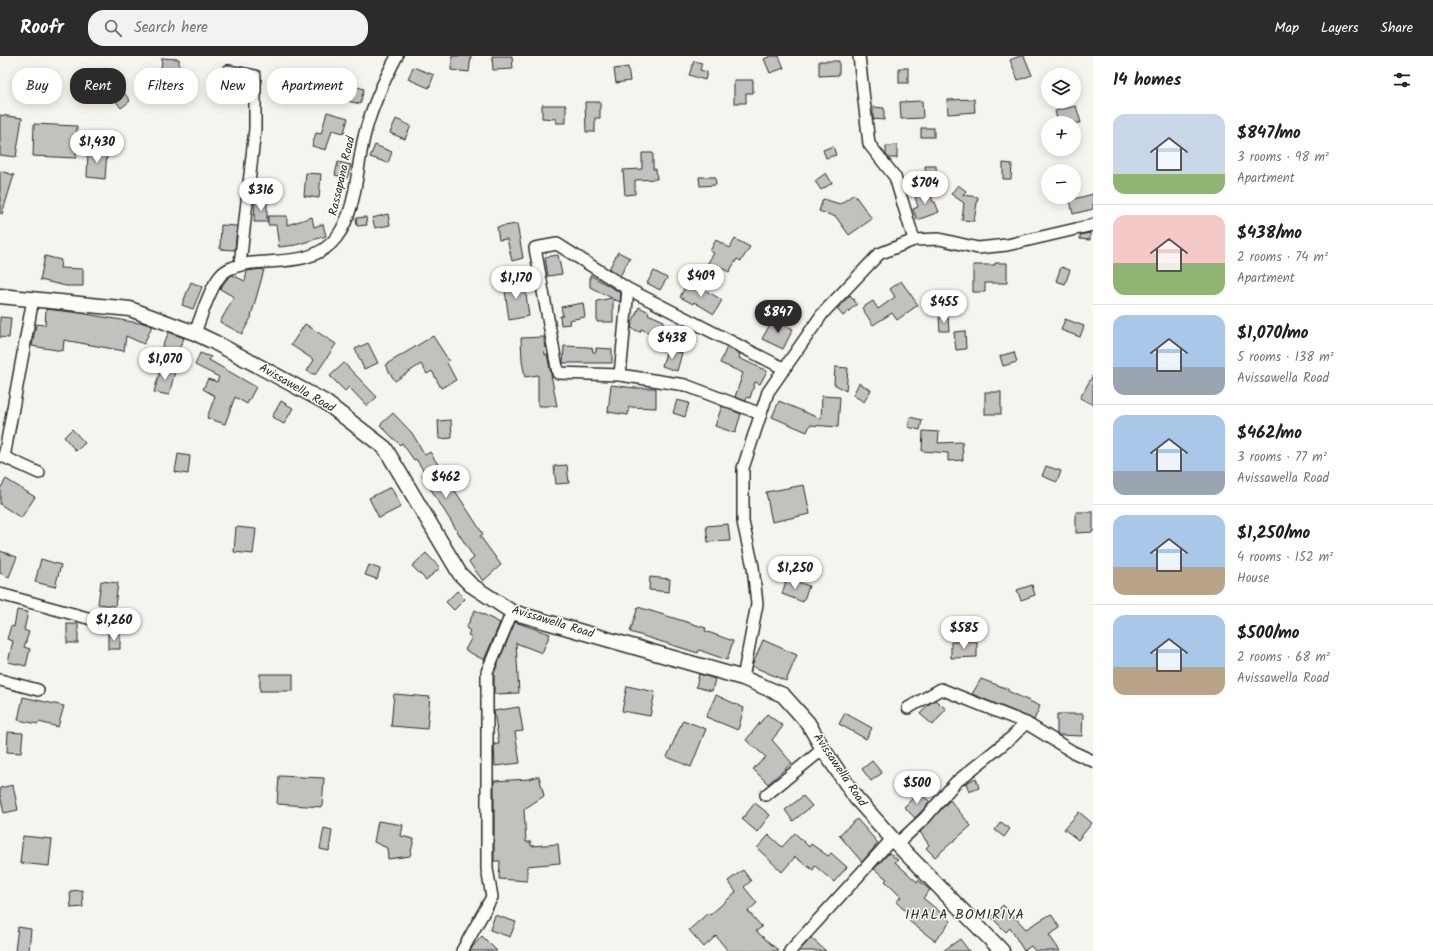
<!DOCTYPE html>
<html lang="en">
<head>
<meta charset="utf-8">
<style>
  :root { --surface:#fff; --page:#f2f2f2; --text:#202124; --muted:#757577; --line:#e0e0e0; --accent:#2b2b2b }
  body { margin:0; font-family:Kalam,sans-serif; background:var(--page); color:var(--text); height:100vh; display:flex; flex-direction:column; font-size:15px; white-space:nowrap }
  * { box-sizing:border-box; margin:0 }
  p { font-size:13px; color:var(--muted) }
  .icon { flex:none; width:22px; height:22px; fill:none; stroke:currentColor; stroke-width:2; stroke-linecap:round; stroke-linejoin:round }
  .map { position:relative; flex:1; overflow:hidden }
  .details { display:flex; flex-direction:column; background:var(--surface); width:340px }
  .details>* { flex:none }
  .guide { position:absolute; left:12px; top:12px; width:380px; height:36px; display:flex; gap:8px }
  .fabs { position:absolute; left:1041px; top:12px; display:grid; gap:8px }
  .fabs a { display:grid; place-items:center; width:40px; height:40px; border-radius:50%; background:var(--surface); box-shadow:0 2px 10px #0003; font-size:20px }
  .price { position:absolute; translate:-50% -34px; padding:0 9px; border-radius:14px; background:#fff; color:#222; font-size:13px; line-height:26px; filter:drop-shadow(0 1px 2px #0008) }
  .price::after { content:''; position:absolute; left:50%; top:24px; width:12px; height:9px; margin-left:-6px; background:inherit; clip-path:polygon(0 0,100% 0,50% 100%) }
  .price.active { background:var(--accent); color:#fff }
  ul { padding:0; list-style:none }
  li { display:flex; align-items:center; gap:12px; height:100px; padding:0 20px }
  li+li { border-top:1px solid var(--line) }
  li span { display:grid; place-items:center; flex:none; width:112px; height:80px; border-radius:12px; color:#555 }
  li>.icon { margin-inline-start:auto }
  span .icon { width:48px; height:48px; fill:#fffc; stroke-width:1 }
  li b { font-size:17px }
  h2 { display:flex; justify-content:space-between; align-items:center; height:48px; padding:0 20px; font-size:17px }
  .pill { padding:0 14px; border-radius:16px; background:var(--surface); box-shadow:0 2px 10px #0003; font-size:14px; line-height:36px }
  .pill.active { background:var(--accent); color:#fff }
  header { display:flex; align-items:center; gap:24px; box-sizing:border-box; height:56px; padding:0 20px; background:var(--accent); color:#fff }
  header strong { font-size:19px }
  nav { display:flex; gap:22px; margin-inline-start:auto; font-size:14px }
  .search { width:280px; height:36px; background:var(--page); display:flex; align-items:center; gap:10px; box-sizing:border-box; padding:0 14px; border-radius:16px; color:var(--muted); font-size:15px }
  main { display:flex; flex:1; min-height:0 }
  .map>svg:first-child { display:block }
</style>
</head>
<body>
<header>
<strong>Roofr</strong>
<div class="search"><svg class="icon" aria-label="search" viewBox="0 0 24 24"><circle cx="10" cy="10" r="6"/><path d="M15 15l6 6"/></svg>Search here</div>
<nav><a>Map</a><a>Layers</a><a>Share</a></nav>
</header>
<main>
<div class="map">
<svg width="1093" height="895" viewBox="0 0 1093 895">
  <rect width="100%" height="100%" fill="#f5f4ef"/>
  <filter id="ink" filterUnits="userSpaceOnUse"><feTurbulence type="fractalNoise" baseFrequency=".025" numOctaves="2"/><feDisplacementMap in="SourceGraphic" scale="8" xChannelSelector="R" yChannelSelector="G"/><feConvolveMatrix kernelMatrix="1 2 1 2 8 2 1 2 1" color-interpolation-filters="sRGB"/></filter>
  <g filter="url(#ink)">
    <g fill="#c2c1be" stroke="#2b2b2b">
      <path d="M452,0H471L469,16L451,14Z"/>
      <path d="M492,0H512L513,13L493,14Z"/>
      <path d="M771,0H779L784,12L770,17L764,3Z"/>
      <path d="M1020,0H1024L1032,19L1018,24L1010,4Z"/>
      <path d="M162,2L179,3V15L161,14Z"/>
      <path d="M694,5L702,7L700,14L707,16L705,24L689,19Z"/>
      <path d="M819,5H839V19L819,20Z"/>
      <path d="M413,11L434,19L429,32L408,23Z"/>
      <path d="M628,11L630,25L616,27L614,13Z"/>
      <rect x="899" y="12" width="9" height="15"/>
      <path d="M734,24H753V37H746V47H734Z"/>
      <path d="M344,27L364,33L360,48L340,43Z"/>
      <path d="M120,31L130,45L121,52L110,37Z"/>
      <path d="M974,43L975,56L948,58L947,44Z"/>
      <path d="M922,45L923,62L901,63L900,46Z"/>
      <path d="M585,46H600V62H595V76H586Z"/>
      <path d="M542,49H566V67H556V63L542,62Z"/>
      <path d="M1076,50L1081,67H1058L1055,55Z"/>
      <path d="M873,51L884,52V64L873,63Z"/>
      <path d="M327,56L348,62L344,77L332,74L326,94L312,90L316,77L321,78Z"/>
      <path d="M0,59L22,62L16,101L0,99Z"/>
      <path d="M396,63L411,70L405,83L390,77Z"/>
      <path d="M34,68L77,70L76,102L33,100Z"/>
      <rect x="921" y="72" width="13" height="9"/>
      <path d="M375,89L392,96L388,107L370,101Z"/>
      <path d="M897,89V102H889L886,99V90Z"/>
      <path d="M833,90L836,99L826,102L823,94Z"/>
      <path d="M88,94L107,95L105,123L87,121Z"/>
      <path d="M642,97H653V113H656L657,123L635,124V138L625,139L623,114L642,113Z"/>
      <path d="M338,106L351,109L347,122L335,119Z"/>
      <path d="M1003,107L1012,108L1011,123H1003Z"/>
      <path d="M925,110H936L937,124H931L926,121Z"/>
      <path d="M0,115L14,119L2,158L0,157Z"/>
      <path d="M306,117L321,118L319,142L304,140Z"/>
      <path d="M826,117L832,127L821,134L815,125Z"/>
      <path d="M699,121H715L716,129L700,130Z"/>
      <path d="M958,129L966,135L963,139L978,141L974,165L962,164L964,147L951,138Z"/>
      <path d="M929,132L933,146H935L939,156L917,164L913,153L918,151L914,137Z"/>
      <path d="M854,138L872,163L849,179L836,161L819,155L823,143L840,148Z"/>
      <path d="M1093,138V153L1073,158L1070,144Z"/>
      <path d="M255,145L267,146V166H254Z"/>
      <path d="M388,158L390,169L375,172L372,162Z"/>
      <path d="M268,160H287V169L312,161L314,171L323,168L326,180L296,189L279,191L276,169H268Z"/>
      <path d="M366,161L367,169L357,170L356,162Z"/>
      <path d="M517,168L523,202L512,205L507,183L499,184L497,171Z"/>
      <path d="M221,169L237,170L235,194L220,193Z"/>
      <path d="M1090,177V184L1080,183V179Z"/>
      <path d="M735,183L750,191L741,205L737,203L729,216L721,212L718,217L706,210L714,197L710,195L716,184L730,192Z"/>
      <path d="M618,196L630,202L620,220L609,213Z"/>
      <path d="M558,199L562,218L548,220L545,201Z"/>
      <path d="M45,200L61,204L60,212L83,213V230H66L40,224Z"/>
      <path d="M995,207H1007V227H985V236H973V209H995Z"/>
      <path d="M1061,211L1070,214L1065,228L1056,225Z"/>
      <path d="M261,213L264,214L251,260H252L242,278L220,266L234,241L220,233L226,224L232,219L245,225L247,215Z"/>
      <path d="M654,215L667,222L660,234L647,227Z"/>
      <path d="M590,219L621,237L620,246L613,243V266H597V245L612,242L590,231Z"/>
      <path d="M524,224L529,260L509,264L504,227Z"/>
      <path d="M901,225L918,249L897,264L892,257L873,269L862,252L873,245L878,253L895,241L890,233Z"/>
      <path d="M191,226L202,231L193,253L182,249Z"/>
      <path d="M687,227L694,231L696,229L722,244L714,258L694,246L693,248L680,241Z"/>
      <path d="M850,239L857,248L843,260L837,253Z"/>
      <path d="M583,247L585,261L569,264L570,268L561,269L560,260H563L561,251Z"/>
      <path d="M639,251L649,256L648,258L664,265L657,280L641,273L640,276L631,272L632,267Z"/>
      <path d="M46,253L80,257L139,267L140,266L152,270L144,288L126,280L124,295L64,284L63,295L32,290L36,268L45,269Z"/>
      <path d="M0,261L11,262L9,282L0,281Z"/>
      <path d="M948,261L949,275H940L939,262Z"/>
      <path d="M773,263L793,273L783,293L762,283Z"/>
      <path d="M1065,263L1084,270L1080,281L1061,274Z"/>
      <path d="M305,268L336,288L316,318H313L307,315L314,304L291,289Z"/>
      <path d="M965,275L966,293L956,294L954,276Z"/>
      <path d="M169,276L184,282L176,300L161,293Z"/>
      <path d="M433,280L449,305L447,307L456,324L441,332L432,315L427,318L421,308L395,325L385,309Z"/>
      <path d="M544,281L545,299L547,298L557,350H538V319L525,321L522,305L521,282Z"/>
      <path d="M368,287L378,307L364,313L355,293Z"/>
      <path d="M564,290L588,291L592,292L593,296H596V292L612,293V307H563Z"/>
      <path d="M727,291L740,298L739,302L767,315L760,328L755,326L750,342L747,341L746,345L735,341L743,317L720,307Z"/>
      <path d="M667,293L682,297L677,315L662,310Z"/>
      <path d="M1014,296L1017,306L1003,310L1000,300Z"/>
      <path d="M200,297L211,301L209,304L256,331L247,348L235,341L225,368L207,362L215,340L203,333L208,323L217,326L219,321L195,309Z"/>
      <path d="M344,307L377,341L367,350L349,331L345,335L330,320Z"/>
      <path d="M161,311L175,315L169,339L154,336Z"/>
      <path d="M835,311L848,312L846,335L834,328Z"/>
      <path d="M1093,319V349L1080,342Z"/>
      <path d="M859,327L871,334L864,346L853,339Z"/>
      <path d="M611,329L635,332H656V352L629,351L628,359L608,356Z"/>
      <rect x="985" y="336" width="16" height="22"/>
      <path d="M822,340L840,341L838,371L810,369L807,376L772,361L779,345L821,363Z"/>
      <path d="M677,344L689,347L685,361L673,357Z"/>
      <path d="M281,345L293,352L284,368L272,361Z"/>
      <path d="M722,350L741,358L735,377L715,370Z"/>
      <path d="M393,357L412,377L425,399L430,396L483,478L480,480L501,509L483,525L469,506L474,502L422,419L425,417L416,403L414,404L402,387L400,389L380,369Z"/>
      <path d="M910,361L922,364L920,374L908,371Z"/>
      <path d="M451,364L452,382L439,383L438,365Z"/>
      <path d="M72,373L85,387L76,395L64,381Z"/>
      <path d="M923,375L939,376L938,387L962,386L963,404L948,405V397L922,395Z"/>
      <path d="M178,398L190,400L188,418L175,416Z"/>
      <path d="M567,409L569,427L556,428L554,410Z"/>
      <path d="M1046,410L1061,415L1057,426L1042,420Z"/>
      <path d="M6,423L35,441L21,462L0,448V433Z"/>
      <path d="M804,429L810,458L772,466L766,436Z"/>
      <path d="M391,431L401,451L379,462L369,442Z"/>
      <path d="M1076,456H1093V476L1076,477Z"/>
      <path d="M728,468L730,485L708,486L706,470Z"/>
      <path d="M236,471L256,473L253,498L234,496Z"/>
      <path d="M0,495L17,501L9,521L0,517Z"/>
      <path d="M426,497L440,512L426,524L412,510Z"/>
      <path d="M41,503L61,509L55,531L35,526Z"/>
      <path d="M369,509L380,513L377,523L365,519Z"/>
      <path d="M650,521L670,523L669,536L649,534Z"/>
      <path d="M787,522L809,530L803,546L782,538Z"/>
      <path d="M101,525L118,527L115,550L98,548Z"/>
      <path d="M1032,529L1035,539L1021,544L1017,534Z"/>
      <path d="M457,535L465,543L454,554L446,546Z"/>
      <path d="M638,551L706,572L705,575L733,585L727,604L699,594L698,597L630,576Z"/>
      <path d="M17,554L28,556L24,574L29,576L24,591L30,593L26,610L8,606L13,585L7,583L11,570L14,571Z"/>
      <path d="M475,554L500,567L484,604L465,594L472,581L468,579L470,575L466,572Z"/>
      <path d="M515,566L550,578L542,597L516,587L519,637L494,638V617Z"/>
      <rect x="67" y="568" width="11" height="19"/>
      <rect x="108" y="578" width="12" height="15"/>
      <path d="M763,584L797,599L786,625L752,610Z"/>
      <path d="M977,585V601L951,602V586Z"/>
      <rect x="260" y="618" width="33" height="17"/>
      <path d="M699,618L715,623L712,635L696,631Z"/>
      <path d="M981,623L1008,633V635L1040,650L1034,664L972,638Z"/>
      <path d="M627,630L655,636L650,660L622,655Z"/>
      <path d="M394,638L430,641L427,673L391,670Z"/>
      <path d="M716,639L744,652L738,674L706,661Z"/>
      <path d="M23,641L64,650L58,671L39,666L38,668L18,664Z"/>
      <path d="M935,644L946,653L933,669L920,658L928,649Z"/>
      <path d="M519,651L523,675L515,676L520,707L495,710L494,688H499L494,655Z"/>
      <path d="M845,657L872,672L866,683L839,668Z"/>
      <path d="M767,658L783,670L772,684L792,707L768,728L753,713L766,701L746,684Z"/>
      <path d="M1057,658H1083L1082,680L1059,679L1057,678Z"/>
      <path d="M683,664L706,673L691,711L667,701Z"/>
      <path d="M8,676L23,677L21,697L7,696Z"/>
      <path d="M872,705L882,717L871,725L862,713Z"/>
      <path d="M279,720L324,722L322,751L277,748Z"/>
      <path d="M539,720L544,740L524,753L526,786H531V790L558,788L560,807L527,810V825L499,823L500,805H494V725L529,723Z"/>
      <path d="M976,722L979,732L969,736L966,727Z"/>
      <path d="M13,729L18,754L4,757L0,739V732Z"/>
      <path d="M919,736L930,746L915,762L904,751Z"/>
      <path d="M803,740L812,750L793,765L785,754Z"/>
      <path d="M950,744L971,770L935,801L926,792L929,789L920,776Z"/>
      <path d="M755,747L770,759L757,776L742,763Z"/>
      <path d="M1079,756L1092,767L1078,784L1064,773Z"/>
      <path d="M857,763L878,787L862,806L839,779Z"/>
      <path d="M378,765L403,769L401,780L414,783L410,800L388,803L387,792L374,786Z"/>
      <path d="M1001,766L1010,773L1004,781L995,774Z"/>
      <path d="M324,772L332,774L329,795L320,793Z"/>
      <path d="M795,777L809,791L811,788L828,800L831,797L847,811L834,826L815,810L813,814L795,801L782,816L757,792L769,779L782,791Z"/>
      <path d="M23,780L52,783L49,810L20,807Z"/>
      <path d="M889,797L898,804L895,806L917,826L918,824L930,834L923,842L951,865L935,885L909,865L912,861L896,846L901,841L885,825L887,823L874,813Z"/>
      <path d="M743,814L751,825L744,831L757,847L748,855L762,871L756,875L779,895H728L716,880L704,891L689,874L708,857L710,859L736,836L728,825Z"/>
      <path d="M82,834L83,851L71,852L70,835Z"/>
      <path d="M1003,849L1026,873L1051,858L1060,872L1049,879L1060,895H1035L1031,890L1024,895L1010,872L1006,876L991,861Z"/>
      <path d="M495,859L516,866L510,881L490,874Z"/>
      <path d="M18,871L31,873L29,895H15Z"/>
      <path d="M482,880L497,895H470L473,890Z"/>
      <path d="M811,882L826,895H799Z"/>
      <path d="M960,883L969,895H943Z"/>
    </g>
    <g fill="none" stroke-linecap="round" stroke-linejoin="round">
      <defs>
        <g id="minor">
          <path d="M859,0L869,88L895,121L914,184"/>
          <path d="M228,15L255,20V73L240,209"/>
          <path d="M628,233L620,319L558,317L535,192L557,188L628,233L785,313"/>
          <path d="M33,243L4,401L39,417"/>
          <path d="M195,277C201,261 210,231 221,219C227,212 237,210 245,208C276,203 314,210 336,182C357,155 356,114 364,81C371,52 383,26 397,0"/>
          <path d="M620,319L685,329L761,358"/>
          <path d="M0,538L117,570"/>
          <path d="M743,622L757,548L753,511L743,466V412L768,336L823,257L879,198L914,184L939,183L978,192L1007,189L1093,169"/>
          <path d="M0,624L38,634"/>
          <path d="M908,652L941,633L1026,667L1073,696L1093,705"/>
          <path d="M766,739L823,693"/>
          <path d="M897,788L925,762L955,727L1012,681L1026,667"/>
          <path d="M462,895L492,841L487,813V616L512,556"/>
          <path d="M790,895L892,783"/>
        </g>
        <path id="major" d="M0,240L130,253L195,277L214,286L325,346L385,392L460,518L471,529L512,556L743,622L783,639L808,667L823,693L856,742L897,788L1002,895"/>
      </defs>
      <use href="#minor" stroke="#2b2b2b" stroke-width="14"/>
      <use href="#major" stroke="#2b2b2b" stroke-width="17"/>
      <use href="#minor" stroke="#fdfcf7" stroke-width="11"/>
      <use href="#major" stroke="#fdfcf7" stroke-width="14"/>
    </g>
  </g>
  <g text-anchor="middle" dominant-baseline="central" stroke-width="3" stroke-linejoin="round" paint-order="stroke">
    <g font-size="12" fill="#2b2b2b" stroke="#fdfcf7">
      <text transform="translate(342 120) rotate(-77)">Rassapana Road</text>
      <text transform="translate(297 332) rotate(30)">Avissawella Road</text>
      <text transform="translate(553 566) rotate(17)">Avissawella Road</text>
      <text transform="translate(840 714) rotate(56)">Avissawella Road</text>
    </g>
    <g font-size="14" letter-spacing="1" fill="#2b2b2b" stroke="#fdfcf7">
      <text x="965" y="859">IHALA BOMIRIYA</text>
    </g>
  </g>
</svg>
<div class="fabs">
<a><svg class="icon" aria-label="layers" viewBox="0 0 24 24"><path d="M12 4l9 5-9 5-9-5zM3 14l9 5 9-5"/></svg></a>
<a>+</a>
<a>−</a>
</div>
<b class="price" style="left:97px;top:108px">$1,430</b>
<b class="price" style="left:925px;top:149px">$704</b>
<b class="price" style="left:261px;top:156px">$316</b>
<b class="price" style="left:701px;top:242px">$409</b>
<b class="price" style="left:516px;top:244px">$1,170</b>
<b class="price" style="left:944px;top:268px">$455</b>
<b class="price active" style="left:778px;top:278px">$847</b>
<b class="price" style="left:672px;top:304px">$438</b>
<b class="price" style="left:165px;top:325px">$1,070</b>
<b class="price" style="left:446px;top:443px">$462</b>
<b class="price" style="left:795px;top:534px">$1,250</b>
<b class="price" style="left:114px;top:586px">$1,260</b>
<b class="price" style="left:964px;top:594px">$585</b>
<b class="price" style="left:917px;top:749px">$500</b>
<div class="guide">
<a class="pill">Buy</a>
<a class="pill active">Rent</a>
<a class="pill">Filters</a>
<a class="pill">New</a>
<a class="pill">Apartment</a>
</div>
</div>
<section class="details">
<h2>14 homes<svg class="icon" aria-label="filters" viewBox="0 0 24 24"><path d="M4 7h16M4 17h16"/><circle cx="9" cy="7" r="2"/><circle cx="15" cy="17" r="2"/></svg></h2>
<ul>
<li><span style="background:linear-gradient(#c9d6e8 75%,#8fb573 0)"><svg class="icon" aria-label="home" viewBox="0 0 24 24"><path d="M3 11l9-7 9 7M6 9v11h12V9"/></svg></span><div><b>$847/mo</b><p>3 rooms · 98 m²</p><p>Apartment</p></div></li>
<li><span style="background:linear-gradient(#f6c9c9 60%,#8fb573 0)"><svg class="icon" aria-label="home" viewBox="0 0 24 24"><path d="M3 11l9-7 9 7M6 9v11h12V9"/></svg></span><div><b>$438/mo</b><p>2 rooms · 74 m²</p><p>Apartment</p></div></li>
<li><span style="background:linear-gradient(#a9c7e8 65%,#9aa5b1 0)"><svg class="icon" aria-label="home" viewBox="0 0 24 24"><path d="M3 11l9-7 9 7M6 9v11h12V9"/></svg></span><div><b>$1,070/mo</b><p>5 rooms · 138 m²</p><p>Avissawella Road</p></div></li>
<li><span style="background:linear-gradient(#a9c7e8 70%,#9aa5b1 0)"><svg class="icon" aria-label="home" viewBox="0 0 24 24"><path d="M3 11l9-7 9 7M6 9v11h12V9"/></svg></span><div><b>$462/mo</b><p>3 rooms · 77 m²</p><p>Avissawella Road</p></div></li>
<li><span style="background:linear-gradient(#a9c7e8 65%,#b9a48a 0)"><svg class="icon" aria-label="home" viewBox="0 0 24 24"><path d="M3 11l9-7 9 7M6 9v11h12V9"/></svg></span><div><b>$1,250/mo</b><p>4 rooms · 152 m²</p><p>House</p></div></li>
<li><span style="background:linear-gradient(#a9c7e8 65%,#b9a48a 0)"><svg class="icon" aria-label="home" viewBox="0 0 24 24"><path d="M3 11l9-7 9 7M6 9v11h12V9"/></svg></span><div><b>$500/mo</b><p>2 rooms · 68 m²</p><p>Avissawella Road</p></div></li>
</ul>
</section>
</main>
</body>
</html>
